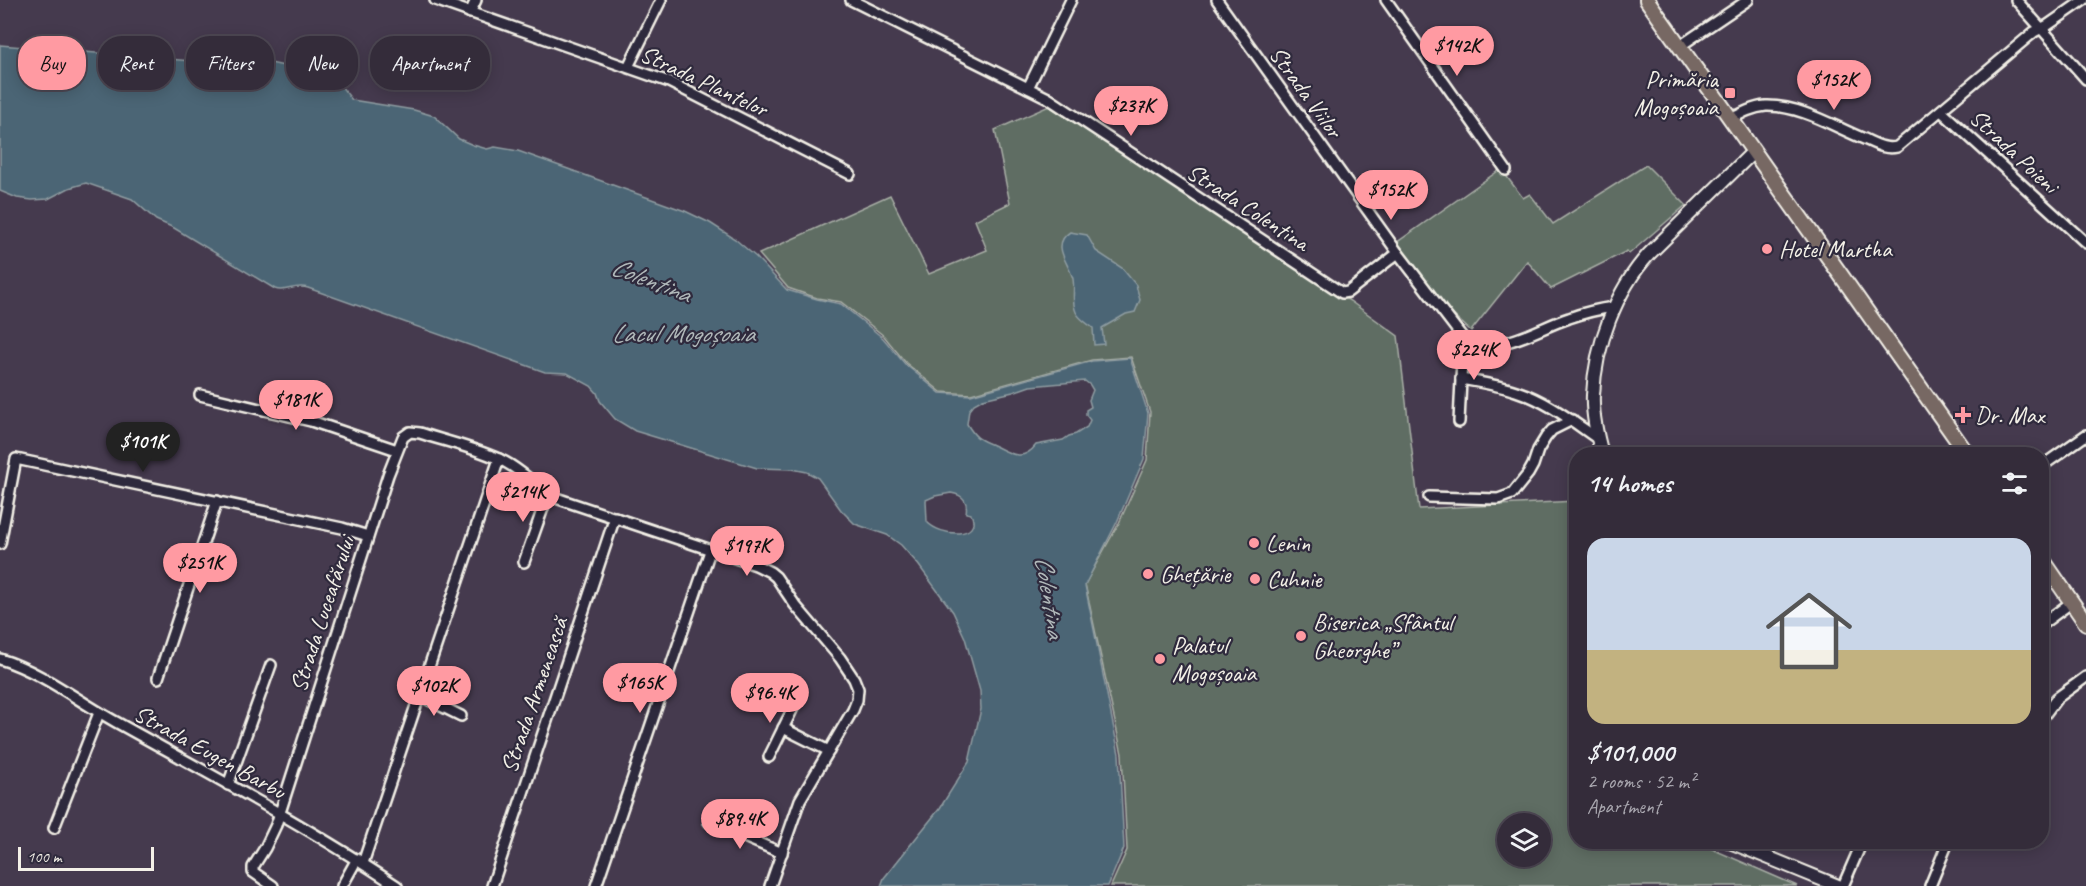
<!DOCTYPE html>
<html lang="en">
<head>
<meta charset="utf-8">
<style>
  :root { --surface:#342c3a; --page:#3c3442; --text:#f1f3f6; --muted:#a9a7af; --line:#4e4854; --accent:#ff9aa2 }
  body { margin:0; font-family:Caveat,sans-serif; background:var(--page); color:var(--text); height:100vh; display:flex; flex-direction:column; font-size:22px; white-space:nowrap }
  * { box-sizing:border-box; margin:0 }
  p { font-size:20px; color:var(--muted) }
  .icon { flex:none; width:33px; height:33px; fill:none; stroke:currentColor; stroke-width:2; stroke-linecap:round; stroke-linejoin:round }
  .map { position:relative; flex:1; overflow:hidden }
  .details { position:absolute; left:1569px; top:447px; width:480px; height:402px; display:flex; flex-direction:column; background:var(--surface); border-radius:24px; box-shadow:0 3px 15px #0003,0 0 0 2px var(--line) }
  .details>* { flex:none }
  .banner { position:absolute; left:18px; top:36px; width:570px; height:54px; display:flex; gap:12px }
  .tools { position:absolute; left:1497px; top:813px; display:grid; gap:12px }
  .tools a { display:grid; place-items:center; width:54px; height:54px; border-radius:50%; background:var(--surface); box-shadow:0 3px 15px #0003,0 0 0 2px var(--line); font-size:30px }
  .scale { position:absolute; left:18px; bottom:15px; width:136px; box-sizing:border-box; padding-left:6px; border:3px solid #f4f1e8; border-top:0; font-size:16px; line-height:21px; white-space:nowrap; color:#f4f1e8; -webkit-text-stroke:4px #2f2a3d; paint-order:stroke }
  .price { position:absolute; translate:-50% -51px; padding:0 14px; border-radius:21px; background:var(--accent); color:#111; font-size:20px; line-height:39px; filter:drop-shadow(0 2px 3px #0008) }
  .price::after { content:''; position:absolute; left:50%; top:36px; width:18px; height:14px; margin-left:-9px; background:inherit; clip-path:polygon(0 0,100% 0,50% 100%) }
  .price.current { background:#222; color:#fff }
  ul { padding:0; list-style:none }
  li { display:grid; align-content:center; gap:12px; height:318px; padding:0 18px }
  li+li { border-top:2px solid var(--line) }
  li span { display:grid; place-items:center; height:186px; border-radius:18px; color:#555 }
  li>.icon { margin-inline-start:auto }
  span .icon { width:108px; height:108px; fill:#fffc; stroke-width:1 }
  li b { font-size:26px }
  h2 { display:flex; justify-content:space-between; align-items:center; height:72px; padding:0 18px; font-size:26px }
  .pill { padding:0 21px; border-radius:24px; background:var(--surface); box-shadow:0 3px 15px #0003,0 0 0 2px var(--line); font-size:21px; line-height:54px }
  .pill.current { background:var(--accent); color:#111 }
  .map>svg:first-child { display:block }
</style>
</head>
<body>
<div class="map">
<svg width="2086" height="886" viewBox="0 0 2086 886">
  <rect width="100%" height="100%" fill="#453a4e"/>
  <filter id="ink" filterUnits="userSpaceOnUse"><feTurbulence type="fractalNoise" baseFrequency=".0167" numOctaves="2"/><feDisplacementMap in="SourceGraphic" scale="12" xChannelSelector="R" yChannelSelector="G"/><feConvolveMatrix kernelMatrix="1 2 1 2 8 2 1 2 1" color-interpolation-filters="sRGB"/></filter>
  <g filter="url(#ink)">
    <g fill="#5e6d64" stroke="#a9afa6" stroke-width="1.5" fill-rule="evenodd">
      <path d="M1049,106L1350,301L1398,336L1419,509L1576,501V842H1696L1797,886H1111L1127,850L1122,754L1085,584L1119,523L1147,460L1150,412L1131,357L1092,360L971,394L941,392L906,363L884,336L841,302L817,298L788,288L759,254L890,195L929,274L987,250L975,220L1010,203L995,130ZM1508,824H1540V856H1508Z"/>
      <path d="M1646,165L1686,205L1629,254L1627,251L1551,289L1527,261L1471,331L1451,313L1396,243L1501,169L1523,198L1530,194L1553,224Z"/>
    </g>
    <g fill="#4c6574" stroke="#8f9da2" stroke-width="1.5" fill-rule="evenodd">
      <path d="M0,45L216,63L252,59L321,74L337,81L352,100L414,110L434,116L459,139L473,145L487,149L495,147L518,151L685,211L710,223L735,239L756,257L787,290L817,299L841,304L883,338L905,364L940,393L971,395L1092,361L1130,358L1148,413L1144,459L1117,522L1085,585L1119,754L1124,848L1108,886H881L884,878L940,808L969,762L981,709L980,691L965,638L953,612L917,563L901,545L887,535L855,524L841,510L818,478L807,472L792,469L757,468L635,431L615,419L600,401L597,393L591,386L567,373L545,372L308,288C294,284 286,293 275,289L174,228L156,220L132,199L86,183L69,188L48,199L32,200L17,198L0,191ZM1085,381L1090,385L1093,390L1089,400L1091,407L1086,410V415L1090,420L1087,427L1076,434L1069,436L1063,440L1036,445C1024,461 1012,455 997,447C981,439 978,442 967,424L969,410L974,404L983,399L1013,392L1030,386ZM951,493C964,495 968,502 966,513L971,514C983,539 941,537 927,522L926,500L935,496Z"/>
      <path d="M1070,232L1087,235L1096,251L1122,268L1136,285L1140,300L1135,312L1126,314L1102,328L1104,344L1094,345L1093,328C1087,323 1079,319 1076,312C1071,301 1075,291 1073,279C1069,263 1050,245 1070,232Z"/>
    </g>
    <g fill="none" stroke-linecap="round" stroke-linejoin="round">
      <defs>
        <g id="street">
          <path d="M435,0L669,82L850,174"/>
          <path d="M851,0L1048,98L1342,293L1348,292L1398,253"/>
          <path d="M1217,0L1398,253L1463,338C1498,357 1535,329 1569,318C1583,313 1599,309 1614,307"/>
          <path d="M1386,0L1506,170"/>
          <path d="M2016,0L2086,79"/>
          <path d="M470,13L476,0"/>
          <path d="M1680,46L1748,0"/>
          <path d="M628,67L661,0"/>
          <path d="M1028,88L1071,0"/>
          <path d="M1941,111L2086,243"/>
          <path d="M1731,119C1742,113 1753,107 1766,106C1799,105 1833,126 1862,138C1874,143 1884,150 1897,147L2034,32L2048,25L2084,0"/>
          <path d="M1461,379C1479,382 1498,385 1516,391C1547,401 1572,421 1598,439"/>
          <path d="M200,395L311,421L397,450"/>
          <path d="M1459,422L1463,338"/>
          <path d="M2042,466L2086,435"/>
          <path d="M1429,497L1498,499L1512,494L1528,474L1533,465L1538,450L1546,437L1552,430L1572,420"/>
          <path d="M0,544L16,459L342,528L368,536"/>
          <path d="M524,562L548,494"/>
          <path d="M2042,624L2072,602"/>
          <path d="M0,659C42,672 78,701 116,722C211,775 307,826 397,886"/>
          <path d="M158,678L217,501"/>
          <path d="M419,695L461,716"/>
          <path d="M2042,718L2057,698L2086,677"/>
          <path d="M783,728L829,751"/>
          <path d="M769,757L795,704"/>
          <path d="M228,785L271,665"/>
          <path d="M709,822L782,853"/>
          <path d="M54,828L99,713"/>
          <path d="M363,863L499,459"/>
          <path d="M273,886L253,872V867L265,848L276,825L388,475L403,437L410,432L420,433C447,442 480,449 505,462C524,472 539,490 559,499L756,565L770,572L776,577L795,605L840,658L854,679L858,689L857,700L853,710L800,800L770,886"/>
          <path d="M342,886L357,859"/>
          <path d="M492,886L615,517"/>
          <path d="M596,886L710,551"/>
          <path d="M1843,886L1862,842"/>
          <path d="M1930,886L1948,842"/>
        </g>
        <g id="secondary">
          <path d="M1602,454C1597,436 1592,414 1593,395C1595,346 1616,290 1649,254L1753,152"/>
          <path d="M1730,842L1838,886"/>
        </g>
        <g id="primary">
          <path d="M1647,0L1967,454"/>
          <path d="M2042,559L2086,623"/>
        </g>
      </defs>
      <use href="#street" stroke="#f4f1e8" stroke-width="14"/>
      <use href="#secondary" stroke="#f4f1e8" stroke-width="16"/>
      <use href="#primary" stroke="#f4f1e8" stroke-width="18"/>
      <use href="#street" stroke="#2f2a3d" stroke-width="9"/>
      <use href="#secondary" stroke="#2f2a3d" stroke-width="12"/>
      <use href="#primary" stroke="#776864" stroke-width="14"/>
    </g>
  </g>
  <g fill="#ff9aa2" stroke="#2f2a3d" stroke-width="2">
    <rect x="1724" y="87" width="12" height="12" rx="3"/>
    <circle cx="1767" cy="249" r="6"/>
    <path d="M1960 406h6v6h6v6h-6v6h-6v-6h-6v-6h6z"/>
    <circle cx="1254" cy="543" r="6"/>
    <circle cx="1148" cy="574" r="6"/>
    <circle cx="1255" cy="579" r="6"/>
    <circle cx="1301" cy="636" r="6"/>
    <circle cx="1160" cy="659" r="6"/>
  </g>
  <g text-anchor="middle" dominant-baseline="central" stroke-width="4.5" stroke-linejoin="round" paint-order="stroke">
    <g font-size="24" fill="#f4f1e8" stroke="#2f2a3d" text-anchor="start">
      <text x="1718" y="79" text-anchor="end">Primăria<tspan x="1718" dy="28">Mogoșoaia</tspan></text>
      <text x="1779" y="249">Hotel Martha</text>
      <text x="1975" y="415">Dr. Max</text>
      <text x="1266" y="543">Lenin</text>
      <text x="1160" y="574">Ghețărie</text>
      <text x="1267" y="579">Cuhnie</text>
      <text x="1313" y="622">Biserica „Sfântul<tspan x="1313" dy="28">Gheorghe”</tspan></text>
      <text x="1172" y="645">Palatul<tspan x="1172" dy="28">Mogoșoaia</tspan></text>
    </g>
    <g font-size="24" fill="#f4f1e8" stroke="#2f2a3d">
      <text transform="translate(704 81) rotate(25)">Strada Plantelor</text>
      <text transform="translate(1306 92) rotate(54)">Strada Viilor</text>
      <text transform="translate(2014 151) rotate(43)">Strada Poieni</text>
      <text transform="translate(1248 207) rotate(33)">Strada Colentina</text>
      <text transform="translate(322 614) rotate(-72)">Strada Luceafărului</text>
      <text transform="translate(534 695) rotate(-71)">Strada Armenească</text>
      <text transform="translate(210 752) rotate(29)">Strada Eugen Barbu</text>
    </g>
    <g font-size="26" font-style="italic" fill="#b1b9ba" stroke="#2f2a3d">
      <text transform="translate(651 280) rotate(21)">Colentina</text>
      <text x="683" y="333">Lacul Mogoșoaia</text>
      <text transform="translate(1050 597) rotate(81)">Colentina</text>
    </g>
  </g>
</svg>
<div class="tools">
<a><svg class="icon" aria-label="layers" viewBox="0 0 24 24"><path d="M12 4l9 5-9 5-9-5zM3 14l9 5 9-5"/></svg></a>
</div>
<div class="scale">100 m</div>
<b class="price" style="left:1457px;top:77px">$142K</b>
<b class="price" style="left:1834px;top:111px">$152K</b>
<b class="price" style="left:1131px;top:137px">$237K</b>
<b class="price" style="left:1391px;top:221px">$152K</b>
<b class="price" style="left:1474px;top:381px">$224K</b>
<b class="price" style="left:296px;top:431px">$181K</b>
<b class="price current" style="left:143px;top:473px">$101K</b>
<b class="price" style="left:523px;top:523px">$214K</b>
<b class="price" style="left:747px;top:577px">$197K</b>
<b class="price" style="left:200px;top:594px">$251K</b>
<b class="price" style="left:640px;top:714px">$165K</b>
<b class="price" style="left:434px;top:717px">$102K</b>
<b class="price" style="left:770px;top:724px">$96.4K</b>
<b class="price" style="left:740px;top:850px">$89.4K</b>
<div class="banner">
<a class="pill current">Buy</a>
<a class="pill">Rent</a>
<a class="pill">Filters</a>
<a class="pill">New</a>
<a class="pill">Apartment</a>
</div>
<section class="details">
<h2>14 homes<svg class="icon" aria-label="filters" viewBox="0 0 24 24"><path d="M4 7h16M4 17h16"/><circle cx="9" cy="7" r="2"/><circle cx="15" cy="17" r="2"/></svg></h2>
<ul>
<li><span style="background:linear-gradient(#c9d6e8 60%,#c2b280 0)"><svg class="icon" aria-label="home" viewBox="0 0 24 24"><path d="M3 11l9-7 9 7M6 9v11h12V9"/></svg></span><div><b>$101,000</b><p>2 rooms · 52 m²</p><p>Apartment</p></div></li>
</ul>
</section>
</div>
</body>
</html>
